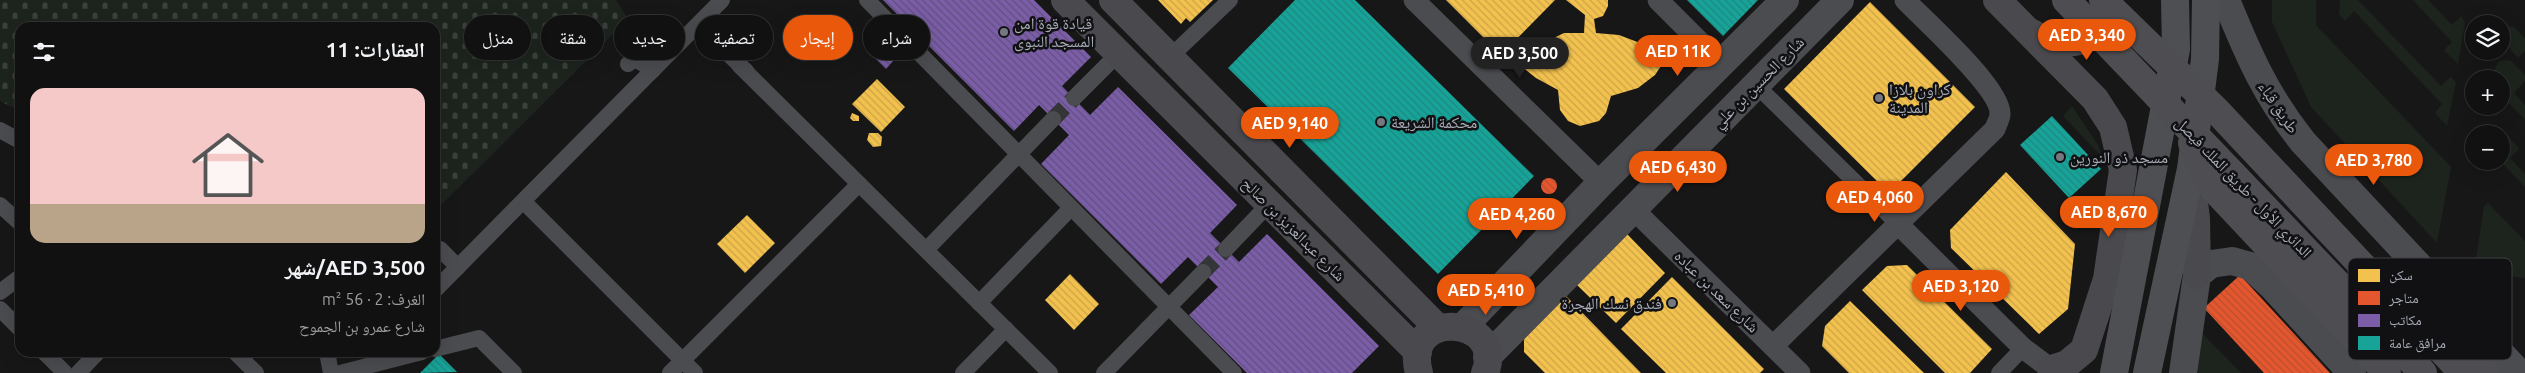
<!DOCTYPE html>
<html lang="ar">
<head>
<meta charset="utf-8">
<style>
  :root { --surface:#111; --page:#1e1f1f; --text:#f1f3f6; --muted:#9c9d9f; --line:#303131; --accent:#ea580c }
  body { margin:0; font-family:Ubuntu,"Noto Naskh Arabic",sans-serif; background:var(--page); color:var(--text); direction:rtl; height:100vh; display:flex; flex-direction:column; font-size:19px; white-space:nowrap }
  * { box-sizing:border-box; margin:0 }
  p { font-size:16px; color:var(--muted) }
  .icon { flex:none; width:28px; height:28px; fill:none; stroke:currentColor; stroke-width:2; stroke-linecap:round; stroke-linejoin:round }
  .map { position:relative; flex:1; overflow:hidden; direction:ltr }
  .panel { position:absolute; left:15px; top:22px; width:425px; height:335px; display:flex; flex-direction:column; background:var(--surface); border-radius:15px; box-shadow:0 5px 20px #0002,0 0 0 1px var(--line); direction:rtl }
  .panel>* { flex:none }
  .banner { position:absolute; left:455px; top:15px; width:475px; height:45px; direction:rtl; display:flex; gap:10px }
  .fabs { position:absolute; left:2465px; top:15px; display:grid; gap:10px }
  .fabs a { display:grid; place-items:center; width:45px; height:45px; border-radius:50%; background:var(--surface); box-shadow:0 5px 20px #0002,0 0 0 1px var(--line); font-size:25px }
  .price { position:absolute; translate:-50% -42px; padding:0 11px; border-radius:18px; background:var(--accent); color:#fff; font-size:16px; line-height:32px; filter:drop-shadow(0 1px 2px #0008) }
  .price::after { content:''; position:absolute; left:50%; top:30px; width:15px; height:11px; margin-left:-8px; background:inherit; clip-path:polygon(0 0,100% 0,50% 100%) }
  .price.on { background:#222; color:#fff }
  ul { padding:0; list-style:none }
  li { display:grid; align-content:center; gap:10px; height:265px; padding:0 15px }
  li span { display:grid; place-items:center; height:155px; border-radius:15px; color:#555 }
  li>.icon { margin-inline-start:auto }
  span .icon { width:90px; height:90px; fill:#fffc; stroke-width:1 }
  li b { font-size:21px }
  h2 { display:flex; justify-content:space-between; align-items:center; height:60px; padding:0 15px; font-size:21px }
  .chip { padding:0 18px; border-radius:22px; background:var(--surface); box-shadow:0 5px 20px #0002,0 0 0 1px var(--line); font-size:18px; line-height:45px }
  .chip.on { background:var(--accent); color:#fff }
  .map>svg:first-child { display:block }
</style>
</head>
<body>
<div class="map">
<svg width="2525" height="373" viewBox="0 0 2525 373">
  <defs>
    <pattern id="cemetery-stones" width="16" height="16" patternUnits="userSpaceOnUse" patternTransform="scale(1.25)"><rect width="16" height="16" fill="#1d241e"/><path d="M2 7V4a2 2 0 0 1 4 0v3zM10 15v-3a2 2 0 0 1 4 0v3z" fill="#3b413d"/></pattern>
    <pattern id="homes-back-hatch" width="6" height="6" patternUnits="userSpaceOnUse" patternTransform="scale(1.25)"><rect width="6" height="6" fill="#f2c14e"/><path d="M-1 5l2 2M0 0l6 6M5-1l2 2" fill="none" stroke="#cca549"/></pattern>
    <pattern id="shops-back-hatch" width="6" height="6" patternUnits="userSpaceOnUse" patternTransform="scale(1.25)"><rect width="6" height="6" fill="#e4572e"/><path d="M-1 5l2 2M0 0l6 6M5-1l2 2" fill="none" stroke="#b84e30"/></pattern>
    <pattern id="offices-back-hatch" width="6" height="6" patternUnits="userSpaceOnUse" patternTransform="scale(1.25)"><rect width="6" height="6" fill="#7b5ea7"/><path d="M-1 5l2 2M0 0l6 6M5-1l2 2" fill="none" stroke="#614f80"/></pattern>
    <pattern id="public-back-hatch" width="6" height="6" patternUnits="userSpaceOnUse" patternTransform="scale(1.25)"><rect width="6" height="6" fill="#17a398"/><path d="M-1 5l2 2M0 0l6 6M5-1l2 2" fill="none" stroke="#1e8780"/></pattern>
  </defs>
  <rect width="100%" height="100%" fill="#171717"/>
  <g fill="#1d241e">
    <path d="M2272,0H2316V25L2451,167L2437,243L2311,107L2272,22Z"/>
    <path d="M2340,0H2358L2441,86L2451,77L2456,82L2447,126L2435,113L2442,104L2354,11L2345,21L2339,14Z"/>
    <path d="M2413,0H2428L2452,25L2461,16L2465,22L2458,64L2444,50L2452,42Z"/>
    <path d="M2506,26L2514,27L2525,38V51L2518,58L2502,40Z"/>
    <path d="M2505,60L2511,61L2525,75V81L2514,93L2525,105V120L2505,99L2501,103V79H2494L2495,68L2499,61Z"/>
    <path d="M2072,106L2098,145L2103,158L2063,116Z"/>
    <path d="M2495,128H2501L2519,149L2510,158L2525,174V187L2503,164L2494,171L2485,162L2501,161V134H2490Z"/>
    <path d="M2488,203L2525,241V278L2474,272L2484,206Z"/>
    <path d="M2199,330L2241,373H2198Z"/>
  </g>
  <path fill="url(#cemetery-stones)" d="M0,0H616L628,19L435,211V28H20V111L0,101Z"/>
  <g fill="url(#homes-back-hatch)">
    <path d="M1158,0H1213L1190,22L1186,18L1181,24Z"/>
    <path d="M1446,0H1555L1501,55Z"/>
    <path d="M1566,0H1608V6L1603,16L1594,19L1596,33L1619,35L1640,43L1667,57L1655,75L1638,88L1611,96L1606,113L1599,121L1580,126L1568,121L1560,110L1558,90L1536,78L1517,63L1531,49L1564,33H1584L1585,15Z"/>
    <path d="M1870,2L1975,107L1889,193L1784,89Z"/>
    <path d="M877,79L905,107L881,132L852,104Z"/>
    <path d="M852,113L859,116V121H853L850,118Z"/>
    <path d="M869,133H878L882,137L881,146L873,147L867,140Z"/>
    <path d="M2006,172L2075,244L2068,309L2039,334L1951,248L1950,230Z"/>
    <path d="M747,215L775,243L745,273L717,244Z"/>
    <path d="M1627,234L1665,273L1616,323L1576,284Z"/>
    <path d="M1907,265L1992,349L1970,373H1945L1862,290L1887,266Z"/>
    <path d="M1070,274L1099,304L1074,330L1045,300Z"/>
    <path d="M1672,277L1764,369L1760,373H1666L1621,329Z"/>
    <path d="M1564,294L1641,373H1545L1524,352V333Z"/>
    <path d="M1850,301L1924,373H1849L1822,346L1825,326Z"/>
  </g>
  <g fill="url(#shops-back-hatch)">
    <circle cx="1549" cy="186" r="8"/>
    <path d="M2240,275L2330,373H2264L2204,308Z"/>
  </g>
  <g fill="url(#offices-back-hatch)">
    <path d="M883,0H1034L1091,57L1062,86L1090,115L1118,87L1237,205L1210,233L1239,262L1267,234L1379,346L1352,373H1247L1189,315L1218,287L1188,257L1161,284L1041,164L1069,135L1039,105L1014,131Z"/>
    <path d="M873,40L894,60L886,69L865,48Z"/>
  </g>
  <g fill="url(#public-back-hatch)">
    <path d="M1295,0H1355L1534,176L1438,274L1228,68Z"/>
    <path d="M1687,0H1758L1723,36Z"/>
    <path d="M2052,116L2101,169L2069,198L2020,145Z"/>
    <path d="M439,354L457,372L420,373Z"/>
  </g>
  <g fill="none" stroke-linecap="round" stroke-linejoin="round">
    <g stroke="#343537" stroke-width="16" stroke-dasharray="16 8" stroke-linecap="butt">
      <path d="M1053,119L1074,98"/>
      <path d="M1203,272L1226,249"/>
    </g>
    <g stroke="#4b4c50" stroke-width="16">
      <path d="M867,0L1234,373"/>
      <path d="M698,25L746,71"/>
      <path d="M1170,57L1230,0"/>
      <path d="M628,64L635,59L653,70"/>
      <path d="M747,72L739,65L1050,373"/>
      <path d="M1756,85L1899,225"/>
      <path d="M1074,98L1118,54"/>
      <path d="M0,130L20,141"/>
      <path d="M524,202L695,373"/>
      <path d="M0,205L20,223"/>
      <path d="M440,249L458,267"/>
      <path d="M1226,249L1269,204"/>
      <path d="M926,250L1053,119"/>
      <path d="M435,290L722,0"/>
      <path d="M0,292L20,277"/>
      <path d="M979,303L1071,208"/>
      <path d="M0,309L20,329"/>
      <path d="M435,349L479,338L514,373"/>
      <path d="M44,352L65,373"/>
      <path d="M235,352L256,373"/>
      <path d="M327,352L331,373"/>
      <path d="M78,373L98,352"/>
      <path d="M340,373L422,352"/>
      <path d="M670,373L859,184"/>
      <path d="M963,373L1006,329"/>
      <path d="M1104,373L1203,272"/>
      <path d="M1999,373L2023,348"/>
    </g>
    <g stroke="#4b4c50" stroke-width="21">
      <path d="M1414,0L1601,183"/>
      <path d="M1658,0L1722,64"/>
      <path d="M1633,209L1800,373"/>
      <path d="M1899,225L2023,348L2051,369"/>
      <path d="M1773,346L1995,129C1996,125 2000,119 2000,114C2001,88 1925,21 1905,0"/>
    </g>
    <g stroke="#4b4c50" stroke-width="28">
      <path d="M2226,0C2248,54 2266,96 2303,142L2519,373"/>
      <path d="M1463,327L1601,183L1785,0"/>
      <path d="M1487,357L1840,0"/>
      <path d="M2183,373L2197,275L2211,264L2232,261L2250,266L2273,287L2352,373"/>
    </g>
    <g stroke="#4a4a4e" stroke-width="28">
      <path d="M1065,0L1418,352"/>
      <path d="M1113,0L1438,328"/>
      <path d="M1997,0L2095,99L2113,127L2123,170L2107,279L2084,350L2067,364L2051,369"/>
      <path d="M2032,33C2060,51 2093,43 2114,19"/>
      <path d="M2191,176L2196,219L2197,275"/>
      <path d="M1419,373C1401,306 1508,317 1485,373"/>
    </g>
    <g stroke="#4d4f52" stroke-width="28">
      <path d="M2114,373L2176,49L2175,0"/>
      <path d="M2147,373L2191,169L2205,59L2206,0"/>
    </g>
    <g stroke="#4e4e52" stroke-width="28">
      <path d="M2066,0L2423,373"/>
      <path d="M2103,0L2217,111L2463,373"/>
      <path d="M2192,143L2213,188L2387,373"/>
      <path d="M2456,341L2486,373"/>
    </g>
  </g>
  <g fill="#757880" stroke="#111113" stroke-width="2">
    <circle cx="1004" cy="32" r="5"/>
    <circle cx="1879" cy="98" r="5"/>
    <circle cx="1381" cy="122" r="5"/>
    <circle cx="2060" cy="157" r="5"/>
    <circle cx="1672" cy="303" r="5"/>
  </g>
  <g text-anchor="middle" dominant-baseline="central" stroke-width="5" stroke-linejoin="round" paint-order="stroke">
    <g font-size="16" fill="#a8adb8" stroke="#111113" text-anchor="start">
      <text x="1014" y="23">قيادة قوة امن<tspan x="1014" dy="18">المسجد النبوى</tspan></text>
      <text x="1889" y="89">كراون بلازا<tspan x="1889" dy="18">المدينة</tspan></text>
      <text x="1391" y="122">محكمة الشريعة</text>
      <text x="2070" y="157">مسجد ذو النورين</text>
      <text x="1662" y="303" text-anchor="end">فندق نسك الهجرة</text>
    </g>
    <g font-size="16" fill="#a8adb8" stroke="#111113">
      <text transform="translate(1758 82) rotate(-45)">شارع الحسين بن علي</text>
      <text transform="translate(2279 107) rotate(56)">طريق قباء</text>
      <text transform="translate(2244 187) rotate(46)">الدائري الأول - طريق الملك فيصل</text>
      <text transform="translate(1294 229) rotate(45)">شارع عبدالعزيز بن صالح</text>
      <text transform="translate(1717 291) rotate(44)">شارع سعد بن عباده</text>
    </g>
  </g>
  <rect x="2348" y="258" width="164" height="102" rx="8" fill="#111113" stroke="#3e4045" stroke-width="1"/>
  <rect x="2358" y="269" width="22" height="13" fill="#f2c14e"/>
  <rect x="2358" y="291" width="22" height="14" fill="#e4572e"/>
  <rect x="2358" y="314" width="22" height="13" fill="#7b5ea7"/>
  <rect x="2358" y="336" width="22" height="14" fill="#17a398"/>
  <g font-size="14" fill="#a8adb8">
    <text x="2389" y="280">سكن</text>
    <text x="2389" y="303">متاجر</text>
    <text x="2389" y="325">مكاتب</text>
    <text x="2389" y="348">مرافق عامة</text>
  </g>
</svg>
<div class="fabs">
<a><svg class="icon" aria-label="layers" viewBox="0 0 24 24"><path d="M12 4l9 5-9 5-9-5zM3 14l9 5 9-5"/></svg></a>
<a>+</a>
<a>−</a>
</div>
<b class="price" style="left:2087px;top:61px">AED 3,340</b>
<b class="price" style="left:1678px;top:77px">AED 11K</b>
<b class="price on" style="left:1520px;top:79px">AED 3,500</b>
<b class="price" style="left:1290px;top:149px">AED 9,140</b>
<b class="price" style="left:2374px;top:186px">AED 3,780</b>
<b class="price" style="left:1678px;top:193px">AED 6,430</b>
<b class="price" style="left:1875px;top:223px">AED 4,060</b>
<b class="price" style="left:2109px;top:238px">AED 8,670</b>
<b class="price" style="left:1517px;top:240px">AED 4,260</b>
<b class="price" style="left:1961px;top:312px">AED 3,120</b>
<b class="price" style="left:1486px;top:316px">AED 5,410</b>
<div class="banner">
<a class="chip">شراء</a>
<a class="chip on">إيجار</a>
<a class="chip">تصفية</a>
<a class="chip">جديد</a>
<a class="chip">شقة</a>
<a class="chip">منزل</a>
</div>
<section class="panel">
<h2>العقارات: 11<svg class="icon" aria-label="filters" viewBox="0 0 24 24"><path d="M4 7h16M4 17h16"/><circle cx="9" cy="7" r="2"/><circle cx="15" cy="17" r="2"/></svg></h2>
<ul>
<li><span style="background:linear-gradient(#f6c9c9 75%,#b9a48a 0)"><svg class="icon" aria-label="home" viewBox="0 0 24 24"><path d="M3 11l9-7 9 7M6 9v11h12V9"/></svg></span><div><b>AED 3,500/شهر</b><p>الغرف: 2 · 56 m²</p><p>شارع عمرو بن الجموح</p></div></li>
</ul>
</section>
</div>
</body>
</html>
